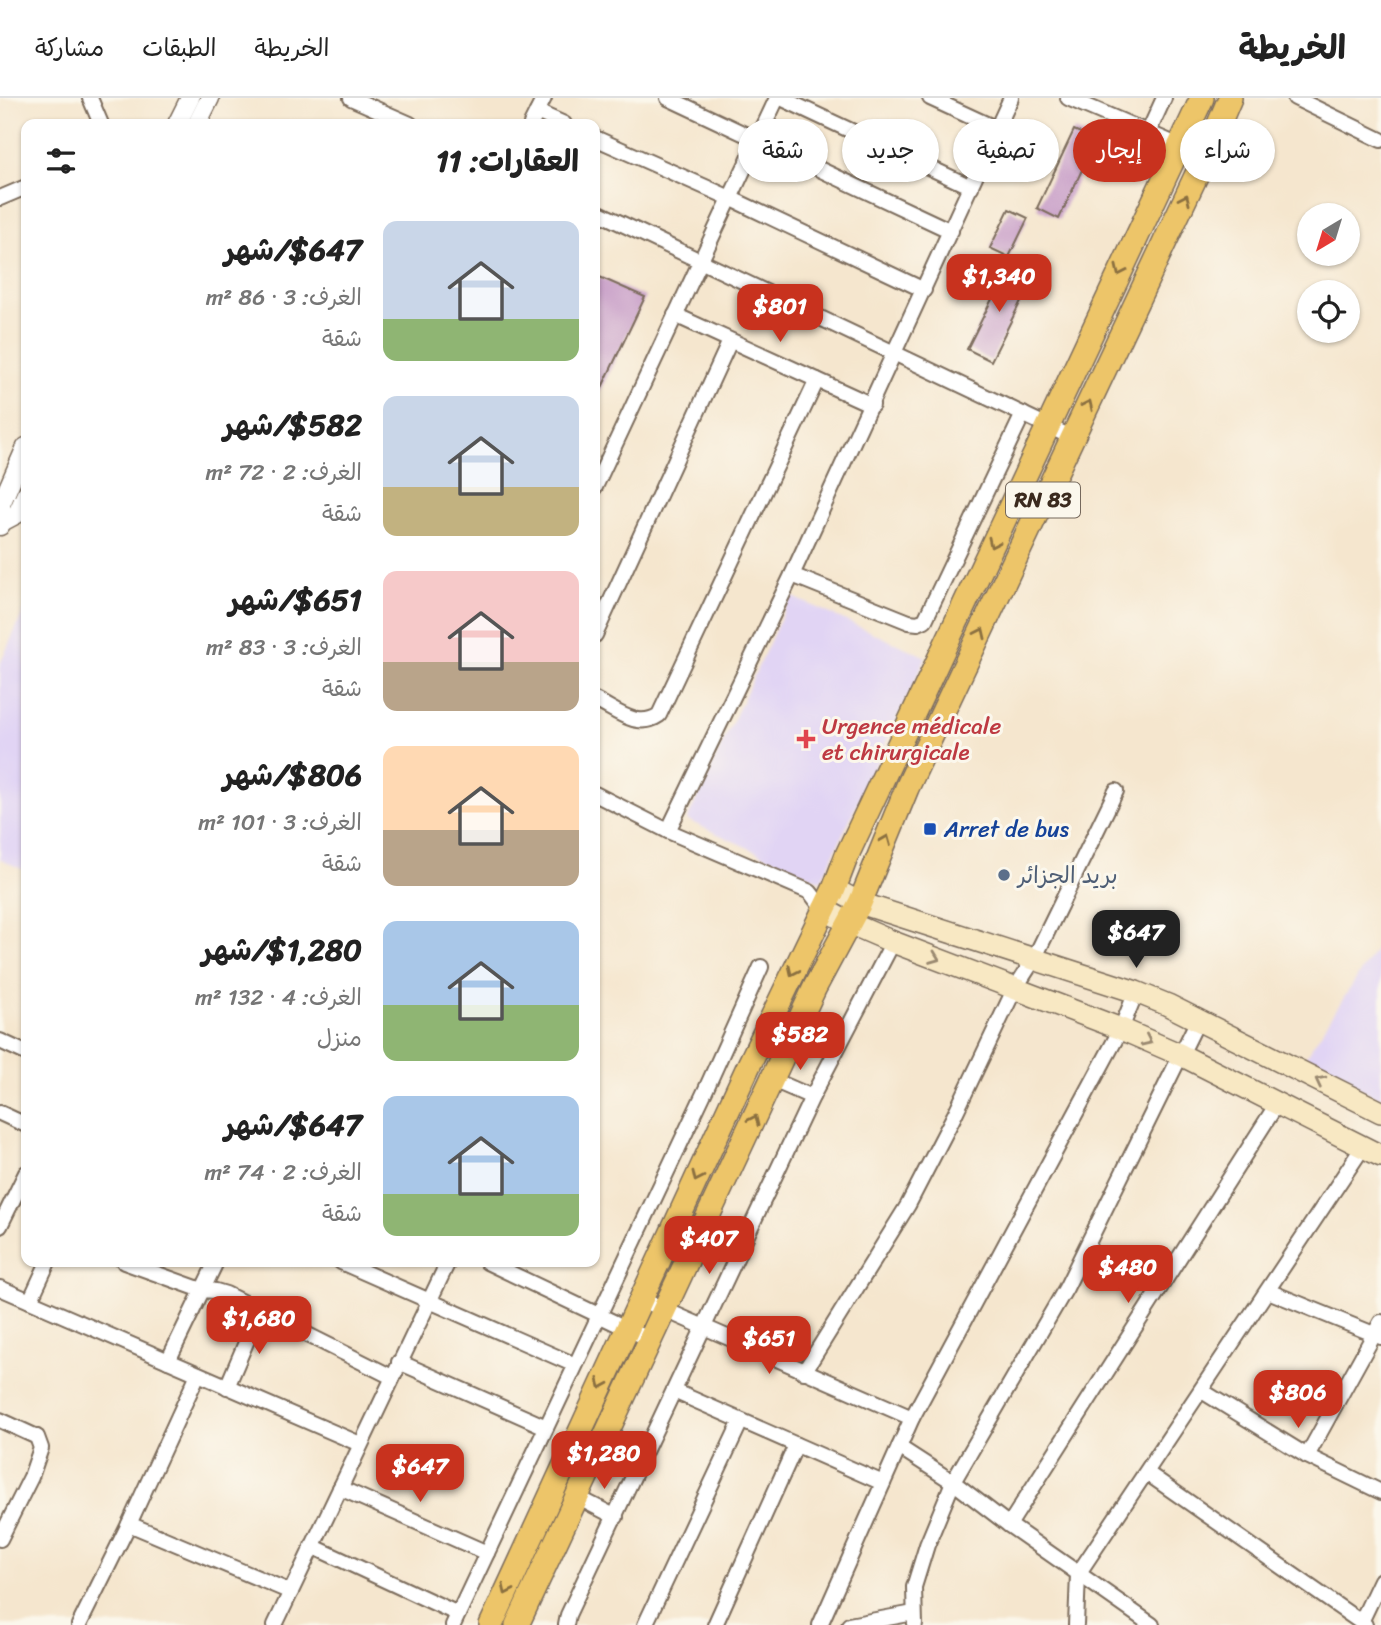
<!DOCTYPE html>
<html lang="ar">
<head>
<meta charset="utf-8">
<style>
  :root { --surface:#fff; --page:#f2f2f2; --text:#222; --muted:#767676; --line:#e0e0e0; --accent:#c8321e }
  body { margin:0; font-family:Sriracha,"Playpen Sans Arabic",sans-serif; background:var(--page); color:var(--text); direction:rtl; height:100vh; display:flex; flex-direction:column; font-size:26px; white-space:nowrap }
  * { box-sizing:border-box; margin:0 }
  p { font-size:23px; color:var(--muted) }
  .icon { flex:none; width:38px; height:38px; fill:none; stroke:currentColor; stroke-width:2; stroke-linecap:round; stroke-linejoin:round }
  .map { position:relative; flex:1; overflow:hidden; direction:ltr }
  .panel { position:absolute; left:21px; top:21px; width:579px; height:1148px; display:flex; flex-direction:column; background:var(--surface); border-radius:14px; box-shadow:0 2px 5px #0004; direction:rtl }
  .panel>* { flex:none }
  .banner { position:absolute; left:621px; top:21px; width:654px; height:63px; direction:rtl; display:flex; gap:14px }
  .needle { width:46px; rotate:218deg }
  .tools { position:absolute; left:1297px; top:105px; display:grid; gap:14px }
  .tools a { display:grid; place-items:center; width:63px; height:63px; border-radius:50%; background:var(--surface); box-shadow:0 2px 5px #0004; font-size:35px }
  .price { position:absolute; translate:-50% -60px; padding:0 16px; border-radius:14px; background:var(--accent); color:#fff; font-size:23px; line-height:46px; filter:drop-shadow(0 2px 4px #0008) }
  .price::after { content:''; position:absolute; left:50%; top:42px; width:21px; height:16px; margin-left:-10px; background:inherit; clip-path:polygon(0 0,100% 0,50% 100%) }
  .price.on { background:#222; color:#fff }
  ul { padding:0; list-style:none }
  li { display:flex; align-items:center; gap:21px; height:175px; padding:0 21px }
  li span { display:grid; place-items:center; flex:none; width:196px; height:140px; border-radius:14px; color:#555 }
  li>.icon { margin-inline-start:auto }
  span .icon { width:84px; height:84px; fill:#fffc; stroke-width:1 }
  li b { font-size:30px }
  h2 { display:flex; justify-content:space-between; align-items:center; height:84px; padding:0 21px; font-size:30px }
  .pill { padding:0 24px; border-radius:32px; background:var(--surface); box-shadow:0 2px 5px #0004; font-size:24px; line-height:63px }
  .pill.on { background:var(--accent); color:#fff }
  header { display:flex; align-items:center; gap:42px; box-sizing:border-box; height:98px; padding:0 35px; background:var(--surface); border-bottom:2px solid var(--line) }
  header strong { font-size:33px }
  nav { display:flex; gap:38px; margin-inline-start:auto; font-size:24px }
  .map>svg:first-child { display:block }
</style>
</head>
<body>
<header>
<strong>الخريطة</strong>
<nav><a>الخريطة</a><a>الطبقات</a><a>مشاركة</a></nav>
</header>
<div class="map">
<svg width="1381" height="1527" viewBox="0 0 1381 1527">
  <rect width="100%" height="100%" fill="#fbf7ec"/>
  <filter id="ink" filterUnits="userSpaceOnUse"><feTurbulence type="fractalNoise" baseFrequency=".0143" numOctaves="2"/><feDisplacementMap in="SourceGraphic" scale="14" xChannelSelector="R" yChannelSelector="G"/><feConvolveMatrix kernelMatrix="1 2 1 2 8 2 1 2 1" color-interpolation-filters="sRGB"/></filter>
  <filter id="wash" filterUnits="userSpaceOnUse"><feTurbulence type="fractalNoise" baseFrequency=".00686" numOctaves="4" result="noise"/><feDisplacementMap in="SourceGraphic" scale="28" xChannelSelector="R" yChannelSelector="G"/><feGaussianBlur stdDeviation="1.57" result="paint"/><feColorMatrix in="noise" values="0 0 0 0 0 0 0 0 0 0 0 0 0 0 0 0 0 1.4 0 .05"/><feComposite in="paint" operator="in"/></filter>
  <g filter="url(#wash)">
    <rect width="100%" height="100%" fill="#f5e6ce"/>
    <g fill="#e1d4f4">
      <path d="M791,498L926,559L821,783L687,722Z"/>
      <path d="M26,508V773L0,761V566Z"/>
      <path d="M1381,843V1001L1304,961Z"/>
    </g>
    <g id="blocks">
      <g fill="#c79dc7">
        <path d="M1074,32L1096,42L1059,121L1037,110Z"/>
        <path d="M1009,111L1028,120L1009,159L990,150Z"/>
        <path d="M1008,169L1032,181L991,263L967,251Z"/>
        <path d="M595,177L645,199L595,304Z"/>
      </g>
    </g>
  </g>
  <g filter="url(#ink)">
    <use href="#blocks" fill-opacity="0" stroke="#7c6c5c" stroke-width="2"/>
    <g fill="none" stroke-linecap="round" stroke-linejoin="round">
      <defs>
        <g id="minor">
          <path d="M90,0L101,26"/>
          <path d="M351,0L410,26"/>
          <path d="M668,0L951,133"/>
          <path d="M781,0L971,89"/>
          <path d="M930,0L997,31"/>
          <path d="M1068,0L1205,59"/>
          <path d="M1295,0L1381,42"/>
          <path d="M537,14L564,26"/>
          <path d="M531,26L544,0"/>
          <path d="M1148,35L1164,0"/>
          <path d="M595,40L730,100L924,192"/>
          <path d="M0,100L26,89"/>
          <path d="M595,113L1073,340"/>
          <path d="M675,217L872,307"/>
          <path d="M595,389L777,0"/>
          <path d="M792,477L909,524L918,525L925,522L1023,316"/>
          <path d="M595,537L730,243"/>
          <path d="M595,602C616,612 637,632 659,617L817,282"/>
          <path d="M595,696L668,733L810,794L823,811"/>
          <path d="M668,733L792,477L1011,0"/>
          <path d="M0,943L26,955"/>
          <path d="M773,982L812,999"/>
          <path d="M0,1015L26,1027"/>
          <path d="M0,1128L26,1075"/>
          <path d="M124,1164L202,1192L216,1193L226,1196L392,1279"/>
          <path d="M341,1164L575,1267"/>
          <path d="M487,1164L651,1242"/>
          <path d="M0,1190L360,1346"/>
          <path d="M1268,1193L1381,1239"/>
          <path d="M640,1201L912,1320"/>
          <path d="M30,1203L48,1164"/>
          <path d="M168,1263L216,1164"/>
          <path d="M399,1264L546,1329"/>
          <path d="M804,1274L908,1107L954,1018L1014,892L1034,861L1116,693"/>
          <path d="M227,1289L259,1214"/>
          <path d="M674,1293L883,1385"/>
          <path d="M1202,1293L1307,1358L1381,1394"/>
          <path d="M0,1322L37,1339L41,1350L31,1379L0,1441"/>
          <path d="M899,1349L953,1384L1009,1427L1152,1527"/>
          <path d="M1307,1358L1381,1224"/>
          <path d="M1147,1375L1365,1527"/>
          <path d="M340,1390L487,1455"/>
          <path d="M577,1399L616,1419"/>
          <path d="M129,1426L291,1494"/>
          <path d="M1009,1427L1277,1006"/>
          <path d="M312,1448L458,1516"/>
          <path d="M1361,1524L1381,1482"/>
          <path d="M79,1527L129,1426L198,1276"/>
          <path d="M275,1527L448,1164"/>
          <path d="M453,1527L706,991L761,869"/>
          <path d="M566,1527L568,1517L812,999L893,844"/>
          <path d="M645,1527L741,1323"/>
          <path d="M715,1527L796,1347"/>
          <path d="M820,1527L912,1320L1121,931L1136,894"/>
          <path d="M849,1527L914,1515"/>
          <path d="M915,1527L914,1489L927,1447L953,1384L1066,1190L1198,922"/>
          <path d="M1076,1527L1078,1476L1363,1049"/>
        </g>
        <g id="tertiary">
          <path d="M177,26L190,0"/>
          <path d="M197,26L210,0"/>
          <path d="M2,424L17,416L26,396"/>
          <path d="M0,428L2,424L1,406L26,349"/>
        </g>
        <g id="secondary">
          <path d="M834,791L860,805L1136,894L1168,907L1381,1014"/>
          <path d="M823,811L849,825L893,844L1121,931L1181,957L1381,1058"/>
        </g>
        <g id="primary">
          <path d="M491,1527L748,969L834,791L847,757L1202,0"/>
          <path d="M517,1527L815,889L860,805L907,690L1205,59L1230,0"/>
        </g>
      </defs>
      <use href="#minor" stroke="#7c6c5c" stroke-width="18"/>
      <use href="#tertiary" stroke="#7c6c5c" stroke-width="21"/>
      <use href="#secondary" stroke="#7c6c5c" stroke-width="24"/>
      <use href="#primary" stroke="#7c6c5c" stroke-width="26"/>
      <use href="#minor" stroke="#fff" stroke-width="14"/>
      <use href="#tertiary" stroke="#fff" stroke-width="18"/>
      <use href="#secondary" stroke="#f8e8c3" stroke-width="21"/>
      <use href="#primary" stroke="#edc569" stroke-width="23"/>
    </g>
    <defs><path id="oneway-chevron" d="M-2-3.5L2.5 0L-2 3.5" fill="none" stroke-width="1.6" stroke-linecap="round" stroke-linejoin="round" transform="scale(1.75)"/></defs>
    <g stroke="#8b7040">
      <use href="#oneway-chevron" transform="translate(1185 101) rotate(-65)"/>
      <use href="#oneway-chevron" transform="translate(1120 173) rotate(115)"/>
      <use href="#oneway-chevron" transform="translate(1088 307) rotate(-65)"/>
      <use href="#oneway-chevron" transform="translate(993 445) rotate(115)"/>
      <use href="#oneway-chevron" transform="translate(981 535) rotate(-65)"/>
      <use href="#oneway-chevron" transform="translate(886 742) rotate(-68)"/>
      <use href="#oneway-chevron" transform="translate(793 873) rotate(115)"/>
      <use href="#oneway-chevron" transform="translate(754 1022) rotate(-65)"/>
      <use href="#oneway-chevron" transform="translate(697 1079) rotate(115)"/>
      <use href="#oneway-chevron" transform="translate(602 1286) rotate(114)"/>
      <use href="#oneway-chevron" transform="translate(507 1492) rotate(115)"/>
    </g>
    <g stroke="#9a8970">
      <use href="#oneway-chevron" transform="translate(935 860) rotate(21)"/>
      <use href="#oneway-chevron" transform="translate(1147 943) rotate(25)"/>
      <use href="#oneway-chevron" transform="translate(1320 983) rotate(-153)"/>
    </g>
  </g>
  <path fill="#e0444e" stroke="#fbf7ec" stroke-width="2.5" d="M802.5 630.5h7v7h7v7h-7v7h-7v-7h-7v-7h7z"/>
  <rect fill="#1a4fb4" stroke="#fbf7ec" stroke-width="2.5" x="923" y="724" width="14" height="14" rx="3.5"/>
  <circle fill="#5c6f8a" stroke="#fbf7ec" stroke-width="2.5" cx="1004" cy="777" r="7"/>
  <g text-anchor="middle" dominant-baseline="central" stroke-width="6" stroke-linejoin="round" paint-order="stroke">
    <rect fill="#fbf7ec" stroke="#75685c" stroke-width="2" x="1006" y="384.5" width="74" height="35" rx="5"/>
    <g font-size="21" font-weight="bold" fill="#3b2a1e">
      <text x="1043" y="402">RN 83</text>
    </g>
    <g font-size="23" fill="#be3a42" stroke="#fbf7ec" text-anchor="start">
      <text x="822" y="628">Urgence médicale<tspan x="822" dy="26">et chirurgicale</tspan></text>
    </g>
    <g font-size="23" fill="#164399" stroke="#fbf7ec" text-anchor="start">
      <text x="944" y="731">Arret de bus</text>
    </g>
    <g font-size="23" fill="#4e5e75" stroke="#fbf7ec" text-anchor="start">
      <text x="1018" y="777">بريد الجزائر</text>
    </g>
  </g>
</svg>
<div class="tools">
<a><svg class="needle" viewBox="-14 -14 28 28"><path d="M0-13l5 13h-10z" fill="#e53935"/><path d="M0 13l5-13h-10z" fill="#767676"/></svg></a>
<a><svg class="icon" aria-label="locate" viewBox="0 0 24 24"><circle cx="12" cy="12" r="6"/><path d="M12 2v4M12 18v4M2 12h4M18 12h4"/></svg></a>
</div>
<b class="price" style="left:999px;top:216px">$1,340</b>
<b class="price" style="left:780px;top:246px">$801</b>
<b class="price on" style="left:1136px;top:872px">$647</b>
<b class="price" style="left:800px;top:974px">$582</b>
<b class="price" style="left:709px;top:1178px">$407</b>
<b class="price" style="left:1128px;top:1207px">$480</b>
<b class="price" style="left:259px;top:1258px">$1,680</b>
<b class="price" style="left:769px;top:1278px">$651</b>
<b class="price" style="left:1298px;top:1332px">$806</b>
<b class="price" style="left:604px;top:1393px">$1,280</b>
<b class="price" style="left:420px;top:1406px">$647</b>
<div class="banner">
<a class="pill">شراء</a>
<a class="pill on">إيجار</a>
<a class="pill">تصفية</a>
<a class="pill">جديد</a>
<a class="pill">شقة</a>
</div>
<section class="panel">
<h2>العقارات: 11<svg class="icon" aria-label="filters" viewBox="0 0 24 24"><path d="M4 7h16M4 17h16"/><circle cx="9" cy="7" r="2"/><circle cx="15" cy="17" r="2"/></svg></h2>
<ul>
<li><span style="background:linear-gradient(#c9d6e8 70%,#8fb573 0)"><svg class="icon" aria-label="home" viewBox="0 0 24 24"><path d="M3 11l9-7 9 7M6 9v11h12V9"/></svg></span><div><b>$647/شهر</b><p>الغرف: 3 · 86 m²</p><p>شقة</p></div></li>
<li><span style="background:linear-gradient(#c9d6e8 65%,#c2b280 0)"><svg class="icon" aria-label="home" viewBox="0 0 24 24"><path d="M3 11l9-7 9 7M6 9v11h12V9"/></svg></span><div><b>$582/شهر</b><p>الغرف: 2 · 72 m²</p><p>شقة</p></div></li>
<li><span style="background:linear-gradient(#f6c9c9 65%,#b9a48a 0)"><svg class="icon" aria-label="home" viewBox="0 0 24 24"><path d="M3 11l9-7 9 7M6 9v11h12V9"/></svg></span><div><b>$651/شهر</b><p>الغرف: 3 · 83 m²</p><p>شقة</p></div></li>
<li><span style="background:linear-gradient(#ffd9b3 60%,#b9a48a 0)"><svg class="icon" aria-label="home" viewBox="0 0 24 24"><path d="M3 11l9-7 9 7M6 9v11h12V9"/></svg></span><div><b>$806/شهر</b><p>الغرف: 3 · 101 m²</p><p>شقة</p></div></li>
<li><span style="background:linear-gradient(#a9c7e8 60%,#8fb573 0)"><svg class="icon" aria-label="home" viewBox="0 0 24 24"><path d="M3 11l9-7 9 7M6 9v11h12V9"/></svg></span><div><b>$1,280/شهر</b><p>الغرف: 4 · 132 m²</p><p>منزل</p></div></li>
<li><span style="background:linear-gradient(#a9c7e8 70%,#8fb573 0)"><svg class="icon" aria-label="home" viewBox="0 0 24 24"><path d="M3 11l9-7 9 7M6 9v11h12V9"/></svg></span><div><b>$647/شهر</b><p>الغرف: 2 · 74 m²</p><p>شقة</p></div></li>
</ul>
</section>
</div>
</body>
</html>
